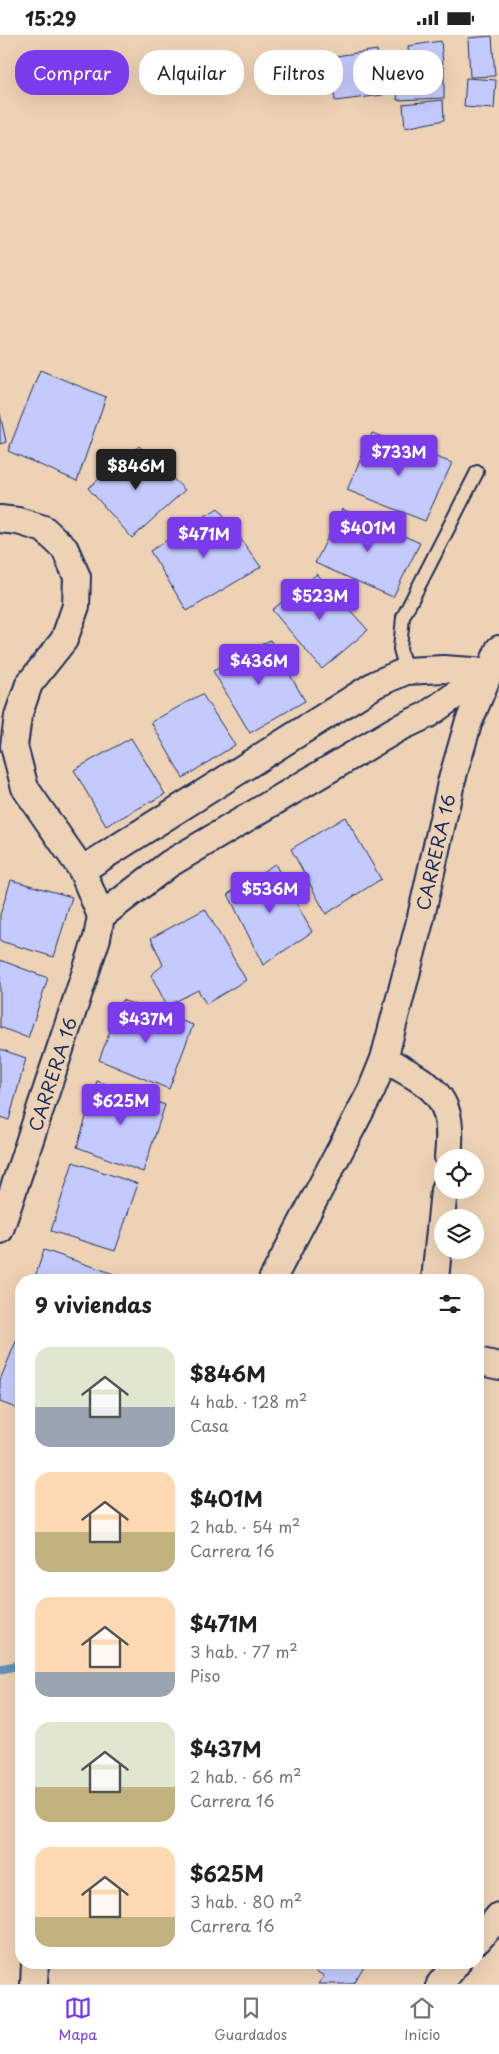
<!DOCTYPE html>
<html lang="es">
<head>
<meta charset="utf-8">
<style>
  :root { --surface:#fff; --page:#f2f2f2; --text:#222; --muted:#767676; --line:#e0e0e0; --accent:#7c3aed }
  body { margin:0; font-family:"Playpen Sans",sans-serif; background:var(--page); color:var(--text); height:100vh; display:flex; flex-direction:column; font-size:19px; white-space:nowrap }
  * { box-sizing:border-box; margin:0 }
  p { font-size:16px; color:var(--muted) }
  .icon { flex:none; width:28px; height:28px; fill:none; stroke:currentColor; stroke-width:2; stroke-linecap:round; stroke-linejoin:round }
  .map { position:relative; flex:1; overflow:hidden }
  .sheet { position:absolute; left:15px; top:1239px; width:469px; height:695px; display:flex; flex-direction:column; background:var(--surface); border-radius:20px; box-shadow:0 5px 20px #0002 }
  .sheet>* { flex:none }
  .guide { position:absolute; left:15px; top:15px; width:470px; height:45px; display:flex; gap:10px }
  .buttons { position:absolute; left:434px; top:1114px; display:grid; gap:10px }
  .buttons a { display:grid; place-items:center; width:50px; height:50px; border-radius:50%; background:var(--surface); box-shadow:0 5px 20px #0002; font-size:25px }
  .price { position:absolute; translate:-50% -42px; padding:0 11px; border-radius:5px; background:var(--accent); color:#fff; font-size:16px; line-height:32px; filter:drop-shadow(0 1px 2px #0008) }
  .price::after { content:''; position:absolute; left:50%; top:30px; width:15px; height:11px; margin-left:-8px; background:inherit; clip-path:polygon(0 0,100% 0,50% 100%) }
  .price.current { background:#222; color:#fff }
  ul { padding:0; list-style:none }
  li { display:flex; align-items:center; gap:15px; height:125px; padding:0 20px }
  li span { display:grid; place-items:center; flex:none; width:140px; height:100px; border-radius:15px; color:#555 }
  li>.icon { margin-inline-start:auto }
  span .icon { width:60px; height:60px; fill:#fffc; stroke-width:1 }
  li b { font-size:21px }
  h2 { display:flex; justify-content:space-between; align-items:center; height:60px; padding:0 20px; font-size:21px }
  .chip { padding:0 18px; border-radius:20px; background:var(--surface); box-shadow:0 5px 20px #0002; font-size:18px; line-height:45px }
  .chip.current { background:var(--accent); color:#fff }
  .status { display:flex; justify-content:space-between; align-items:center; height:35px; padding:0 25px; background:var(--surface); direction:ltr }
  .status svg { height:14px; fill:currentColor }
  .tab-bar { display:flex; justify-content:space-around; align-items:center; height:70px; border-top:1px solid var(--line); background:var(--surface); font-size:14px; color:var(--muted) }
  .tab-bar a { display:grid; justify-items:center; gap:2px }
  .tab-bar .current { color:var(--accent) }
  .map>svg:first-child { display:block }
</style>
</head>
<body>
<div class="status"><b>15:29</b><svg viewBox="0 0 49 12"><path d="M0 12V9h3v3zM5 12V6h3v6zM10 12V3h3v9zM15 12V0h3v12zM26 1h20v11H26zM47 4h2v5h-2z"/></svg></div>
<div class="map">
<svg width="499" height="1949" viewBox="0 0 499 1949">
  <rect width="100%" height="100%" fill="#eed2b5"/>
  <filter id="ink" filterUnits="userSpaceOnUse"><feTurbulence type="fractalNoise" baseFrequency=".02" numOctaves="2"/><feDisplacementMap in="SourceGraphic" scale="10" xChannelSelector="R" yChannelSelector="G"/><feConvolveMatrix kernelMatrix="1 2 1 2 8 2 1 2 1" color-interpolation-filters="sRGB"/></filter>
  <g filter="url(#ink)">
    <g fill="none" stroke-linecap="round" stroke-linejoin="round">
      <path stroke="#6291b8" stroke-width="9" d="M0,1634L21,1630"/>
    </g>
    <g fill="#c4cafc" stroke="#1b2f5e">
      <path d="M492,1L495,41L470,42L468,3Z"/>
      <path d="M441,6L443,29L409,28L408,11Z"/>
      <path d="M377,15L383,60L335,66L329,22Z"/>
      <path d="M400,31H444V63L397,65Z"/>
      <path d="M466,43L496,45L494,74L464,72Z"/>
      <path d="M443,65L444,85L405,93L403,69Z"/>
      <path d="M40,335L106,362L77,446L8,416Z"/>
      <path d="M0,378L6,407L0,409Z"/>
      <path d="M372,398L452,428L425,486L347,455Z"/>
      <path d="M139,411L185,455L132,503L88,453Z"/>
      <path d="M218,473L261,532L187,576L150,516Z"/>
      <path d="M342,474L420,508L393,562L315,528Z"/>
      <path d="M317,539L368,595L322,634L272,575Z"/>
      <path d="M270,605L305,666L250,698L213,636Z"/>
      <path d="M202,659L235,710L183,743L151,687Z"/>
      <path d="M131,703L165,759L106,791L74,735Z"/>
      <path d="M345,782L381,844L326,879L291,814Z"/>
      <path d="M275,829L312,897L263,930L228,859Z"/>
      <path d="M11,845L72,862L54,922L0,906V880Z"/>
      <path d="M205,874L246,945L206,969L198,955L167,971L151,940L163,930L151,903Z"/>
      <path d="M0,925L48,943L28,1003L0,992Z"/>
      <path d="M122,965L193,990L169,1054L99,1025Z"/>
      <path d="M0,1014L26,1023L9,1085L0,1082Z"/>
      <path d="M97,1046L165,1070L143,1137L77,1112Z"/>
      <path d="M73,1127L138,1149L115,1216L51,1196Z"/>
      <path d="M44,1215L114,1239L112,1245H34Z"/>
      <path d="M17,1304L21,1306V1375L0,1367V1345Z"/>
      <path d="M311,1928H366L353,1949H319L324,1941L311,1933Z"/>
    </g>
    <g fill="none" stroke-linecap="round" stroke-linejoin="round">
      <defs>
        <path id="service" d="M406,636L400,614L403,582L477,437"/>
        <g id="minor">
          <path d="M0,484L18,486L44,494L65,514L77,542L76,571L64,605L29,649L18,681L14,711L25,753L82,835L101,881"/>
          <path d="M82,835L376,649L406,636L443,634L488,637"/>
          <path d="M101,881L169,829L397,694L427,680L488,637"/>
          <path d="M384,1024C434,1052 455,1059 448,1122"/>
          <path d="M0,1195L97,903L101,881"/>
          <path d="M272,1245L371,1056L384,1024L420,886L451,748L468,689L499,614"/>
          <path d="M435,1245L444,1155"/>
          <path d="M478,1326L499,1331"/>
          <path d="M478,1905L499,1881"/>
          <path d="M34,1949L35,1928"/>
          <path d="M440,1949L457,1928"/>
        </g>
      </defs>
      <use href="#service" stroke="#1b2f5e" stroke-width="16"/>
      <use href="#minor" stroke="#1b2f5e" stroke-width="30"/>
      <use href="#service" stroke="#eed2b5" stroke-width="12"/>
      <use href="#minor" stroke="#eed2b5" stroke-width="26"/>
    </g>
  </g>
  <g text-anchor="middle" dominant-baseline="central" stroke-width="4" stroke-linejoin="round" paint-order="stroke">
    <g font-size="18" fill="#1b2f5e" stroke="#eed2b5">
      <text transform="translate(435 817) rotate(-77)">CARRERA 16</text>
      <text transform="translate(52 1039) rotate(-72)">CARRERA 16</text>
    </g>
  </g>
</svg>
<div class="buttons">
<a><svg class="icon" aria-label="locate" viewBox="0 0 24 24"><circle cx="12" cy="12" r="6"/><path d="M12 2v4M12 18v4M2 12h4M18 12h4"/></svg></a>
<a><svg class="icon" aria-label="layers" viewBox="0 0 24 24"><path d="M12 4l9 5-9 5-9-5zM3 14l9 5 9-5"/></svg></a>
</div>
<b class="price" style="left:399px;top:442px">$733M</b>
<b class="price current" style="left:136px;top:456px">$846M</b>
<b class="price" style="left:368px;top:518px">$401M</b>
<b class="price" style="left:204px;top:524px">$471M</b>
<b class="price" style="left:320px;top:586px">$523M</b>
<b class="price" style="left:259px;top:651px">$436M</b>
<b class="price" style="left:270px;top:879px">$536M</b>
<b class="price" style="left:146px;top:1009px">$437M</b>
<b class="price" style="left:121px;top:1091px">$625M</b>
<div class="guide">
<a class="chip current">Comprar</a>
<a class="chip">Alquilar</a>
<a class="chip">Filtros</a>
<a class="chip">Nuevo</a>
</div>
<section class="sheet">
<h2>9 viviendas<svg class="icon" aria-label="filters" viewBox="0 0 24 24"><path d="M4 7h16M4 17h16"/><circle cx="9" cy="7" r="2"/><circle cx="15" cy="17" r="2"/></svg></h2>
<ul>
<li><span style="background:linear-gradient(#dfe7d0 60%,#9aa5b1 0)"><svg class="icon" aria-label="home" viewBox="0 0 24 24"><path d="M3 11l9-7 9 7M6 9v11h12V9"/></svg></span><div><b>$846M</b><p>4 hab. · 128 m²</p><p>Casa</p></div></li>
<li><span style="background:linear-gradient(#ffd9b3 60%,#c2b280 0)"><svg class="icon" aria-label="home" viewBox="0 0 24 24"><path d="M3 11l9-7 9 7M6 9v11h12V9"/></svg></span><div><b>$401M</b><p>2 hab. · 54 m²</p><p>Carrera 16</p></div></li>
<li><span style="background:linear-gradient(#ffd9b3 75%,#9aa5b1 0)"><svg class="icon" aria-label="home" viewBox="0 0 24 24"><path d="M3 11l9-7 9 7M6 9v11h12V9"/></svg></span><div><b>$471M</b><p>3 hab. · 77 m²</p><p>Piso</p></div></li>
<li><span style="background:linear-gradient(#dfe7d0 65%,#c2b280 0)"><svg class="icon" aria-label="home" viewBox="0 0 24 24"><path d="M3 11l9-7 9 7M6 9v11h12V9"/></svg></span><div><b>$437M</b><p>2 hab. · 66 m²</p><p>Carrera 16</p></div></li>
<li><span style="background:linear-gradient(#ffd9b3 70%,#c2b280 0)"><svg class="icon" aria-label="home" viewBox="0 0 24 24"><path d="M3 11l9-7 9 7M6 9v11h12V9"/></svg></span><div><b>$625M</b><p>3 hab. · 80 m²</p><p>Carrera 16</p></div></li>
</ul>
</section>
</div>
<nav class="tab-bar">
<a class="current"><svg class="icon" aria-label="map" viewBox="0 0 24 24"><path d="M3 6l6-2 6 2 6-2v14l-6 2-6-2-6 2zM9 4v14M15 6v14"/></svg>Mapa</a>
<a><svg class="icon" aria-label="saved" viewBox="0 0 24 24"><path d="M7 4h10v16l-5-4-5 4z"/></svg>Guardados</a>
<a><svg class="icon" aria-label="home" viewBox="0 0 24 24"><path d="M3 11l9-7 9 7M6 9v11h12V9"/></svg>Inicio</a>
</nav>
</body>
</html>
